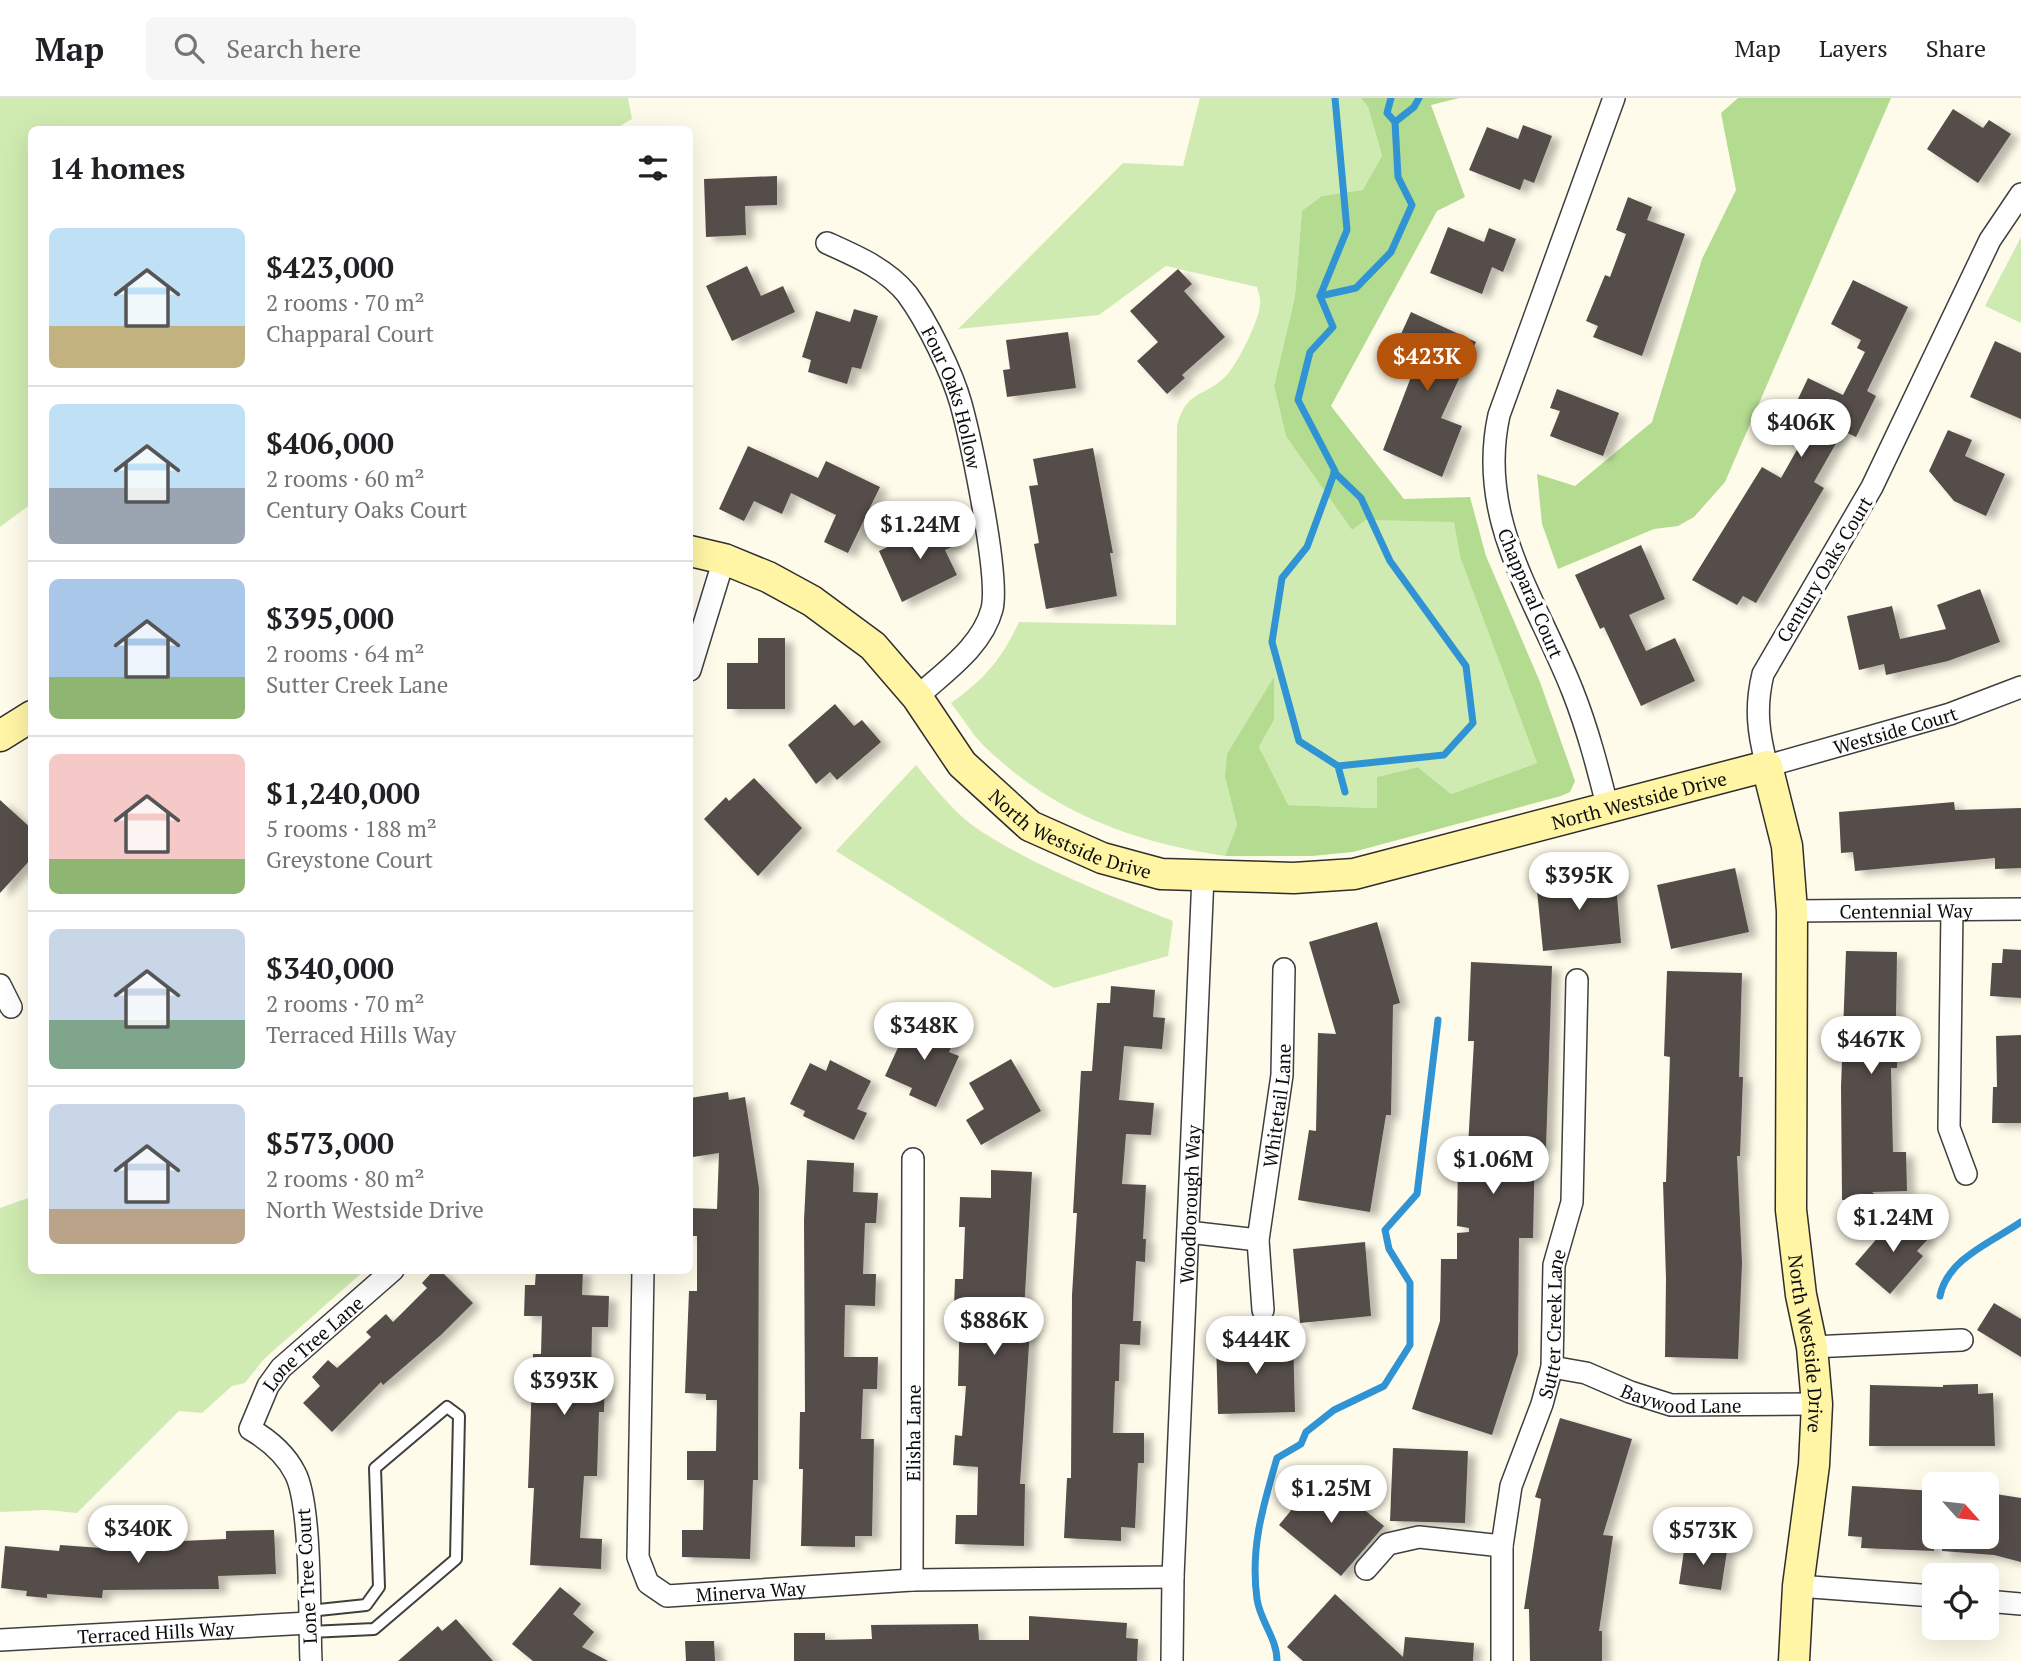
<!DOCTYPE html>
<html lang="en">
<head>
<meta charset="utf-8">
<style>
  :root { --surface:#fff; --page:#f6f6f6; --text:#202124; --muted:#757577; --line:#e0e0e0; --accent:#b45309 }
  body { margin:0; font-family:"PT Serif",serif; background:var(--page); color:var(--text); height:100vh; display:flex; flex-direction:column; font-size:26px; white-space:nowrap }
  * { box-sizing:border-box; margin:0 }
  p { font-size:23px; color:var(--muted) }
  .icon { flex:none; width:38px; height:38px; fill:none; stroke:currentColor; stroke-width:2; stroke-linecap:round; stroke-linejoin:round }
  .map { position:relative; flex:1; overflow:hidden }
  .details { position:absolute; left:28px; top:28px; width:665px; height:1148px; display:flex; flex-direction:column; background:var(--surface); border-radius:10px; box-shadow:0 7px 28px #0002 }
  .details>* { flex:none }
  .needle { width:46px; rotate:117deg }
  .fabs { position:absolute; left:1922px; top:1374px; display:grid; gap:14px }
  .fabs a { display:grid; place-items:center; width:77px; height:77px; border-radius:10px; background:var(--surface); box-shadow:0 7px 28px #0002; font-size:35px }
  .price { position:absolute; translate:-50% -60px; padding:0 16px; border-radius:24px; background:#fff; color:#222; font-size:23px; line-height:46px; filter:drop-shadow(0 2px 4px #0008) }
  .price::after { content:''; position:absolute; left:50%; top:42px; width:21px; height:16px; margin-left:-10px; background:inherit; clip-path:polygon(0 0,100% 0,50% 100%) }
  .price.selected { background:var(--accent); color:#fff }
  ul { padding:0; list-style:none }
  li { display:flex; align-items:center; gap:21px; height:175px; padding:0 21px }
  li+li { border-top:2px solid var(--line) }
  li span { display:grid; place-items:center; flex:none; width:196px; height:140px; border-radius:10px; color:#555 }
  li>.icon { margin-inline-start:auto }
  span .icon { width:84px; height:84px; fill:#fffc; stroke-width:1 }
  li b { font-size:30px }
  h2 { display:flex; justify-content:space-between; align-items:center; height:84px; padding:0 21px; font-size:30px }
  header { display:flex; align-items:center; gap:42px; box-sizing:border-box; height:98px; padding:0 35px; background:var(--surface); border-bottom:2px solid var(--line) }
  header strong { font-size:33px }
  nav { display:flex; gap:38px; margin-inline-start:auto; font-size:24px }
  .search { width:490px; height:63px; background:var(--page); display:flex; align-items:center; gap:18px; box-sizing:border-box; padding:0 24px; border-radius:10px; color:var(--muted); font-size:26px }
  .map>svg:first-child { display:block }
</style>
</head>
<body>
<header>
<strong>Map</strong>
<div class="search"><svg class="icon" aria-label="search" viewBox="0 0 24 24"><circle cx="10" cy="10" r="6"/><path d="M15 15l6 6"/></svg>Search here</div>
<nav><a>Map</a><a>Layers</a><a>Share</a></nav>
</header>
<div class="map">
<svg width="2021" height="1563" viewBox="0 0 2021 1563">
  <defs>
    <filter id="shadow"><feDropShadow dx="8" dy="4.5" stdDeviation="3.5" flood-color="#0004"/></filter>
  </defs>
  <rect width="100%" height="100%" fill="#fffbea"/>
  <g fill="#d0ebb2">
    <path d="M0,0H628L632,21L613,32H32L31,406L0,429Z"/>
    <path d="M1200,0H1361L1368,9L1382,58L1364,92L1322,98L1302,114L1295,198L1274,288L1286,337L1352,432L1366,422L1454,423L1460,459L1537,665L1451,696L1418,669L1378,679V710L1287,707L1259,649L1274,622L1273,581L1225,679L1237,727L1225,758C1132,744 1053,715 984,648C972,636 962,619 951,605C985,581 1001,562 1019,524L1176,527L1177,328C1186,292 1203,300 1225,279C1236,269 1260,221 1260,206C1261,200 1258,194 1257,189L1166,168L1099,217L958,231L1123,65L1183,68Z"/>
    <path d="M2021,139V225L1985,208Z"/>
    <path d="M916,667C935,690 954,715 979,732C1038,770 1108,797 1173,823L1168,858L1054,890L836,753Z"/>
    <path d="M31,1099L32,1172L364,1173L264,1261L245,1285L232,1288L202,1315L179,1313L77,1415L47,1412L0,1414V1110Z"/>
  </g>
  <g fill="#b3dc91">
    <path d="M1361,0H1459L1431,7L1465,99L1437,113L1331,308L1404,401L1470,399L1486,458L1540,584L1575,683L1570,694L1561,698L1353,754L1312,758H1225L1237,727L1225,679L1227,656L1274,579V622L1259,649L1288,707L1377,710V679L1418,669L1451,696L1537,665L1460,459L1454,424L1366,422L1352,432L1286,338L1274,288L1295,198L1302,113L1322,98L1363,92L1382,58L1368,9Z"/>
    <path d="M1738,0H1891L1725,384L1694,419L1678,428L1654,431L1558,471L1542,426L1537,376L1575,388L1652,324L1702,161L1736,92L1721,15Z"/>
  </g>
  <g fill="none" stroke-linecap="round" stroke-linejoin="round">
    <g stroke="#3093d4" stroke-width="7">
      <path d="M1335,0L1347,132L1320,198L1333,229L1310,254L1298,302L1335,373L1307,449L1282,480L1272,544L1299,643L1338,668L1345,694"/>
      <path d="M1395,24L1414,9L1419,0"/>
      <path d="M1320,198L1356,190L1391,154L1412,107L1398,79L1395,24L1387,15L1391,0"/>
      <path d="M1334,374L1361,400L1390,463L1466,568L1473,625L1444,657L1338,668"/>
      <path d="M1940,1198C1947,1161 1992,1144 2021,1124"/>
      <path d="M1277,1563C1277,1540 1260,1523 1257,1501C1250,1450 1263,1408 1277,1360L1301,1346L1306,1334L1334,1312L1384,1288L1410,1247V1185L1389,1151L1385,1132L1417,1096L1438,922"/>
    </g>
  </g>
  <g fill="#554d48" filter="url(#shadow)">
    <path d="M1953,11L1983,30L1989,22L2011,36L1978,85L1927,51Z"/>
    <path d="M1523,27L1552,38L1534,85L1524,81L1520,92L1469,72L1487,29L1518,41Z"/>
    <path d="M777,78V107L745,108L746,137L706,139L704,81Z"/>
    <path d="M1628,99L1652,109L1647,122L1685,136L1642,258L1593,239L1598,228L1586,223L1605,177L1610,179L1626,136L1616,132Z"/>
    <path d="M1448,129L1484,144L1489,130L1516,141L1503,174L1492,169L1482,196L1430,175Z"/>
    <path d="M747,168L761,198L783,188L795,214L732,243L706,188Z"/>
    <path d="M1178,171L1192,186L1184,193L1225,239L1182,277L1185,280L1167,296L1137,263L1158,244L1130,213Z"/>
    <path d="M1853,182L1908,209L1867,293L1876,298L1856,339L1843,333L1814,384L1824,390L1756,505L1743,498L1737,507L1692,482L1762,369L1781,380L1807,334L1787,324L1808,280L1843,297L1865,254L1857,250L1861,242L1831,226Z"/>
    <path d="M854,211L878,218L861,271L852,269L847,286L808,274L811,262L802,259L816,213L850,224Z"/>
    <path d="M1411,214L1476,244L1441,320L1462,328L1442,379L1383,352L1411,279L1387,267Z"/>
    <path d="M1068,234L1076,290L1007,299L1003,272L1010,271L1006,242Z"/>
    <path d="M1995,243L2021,255V321L1970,299Z"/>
    <path d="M1557,291L1619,315L1603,358L1550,338L1560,313L1550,310Z"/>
    <path d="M1948,332L1972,342L1965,358L2005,376L1986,418L1954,403L1929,373Z"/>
    <path d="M748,348L818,380L826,363L880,389L848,455L824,444L836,417L791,395L782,416L754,403L744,423L719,411Z"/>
    <path d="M1093,350L1113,455H1110L1117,498L1046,511L1034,446L1039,445L1029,388L1038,387L1033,361Z"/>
    <path d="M944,422L956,447L945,452L957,477L902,504L879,453Z"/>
    <path d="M1641,447L1665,501L1629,517L1646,553L1675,540L1695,583L1641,608L1604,529L1600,531L1575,477Z"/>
    <path d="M1980,491L2000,544L1948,563L1886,577L1884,566L1859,572L1847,518L1892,508L1900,541L1946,531L1937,507Z"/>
    <path d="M758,540H785V611H727V565H758Z"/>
    <path d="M835,606L854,628L862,622L881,644L837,682L830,674L816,686L788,647Z"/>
    <path d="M754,680L802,730L758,778L704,721L726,699L729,703Z"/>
    <path d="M0,702L32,731V760L0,795Z"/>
    <path d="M1954,704L1955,712L2021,710V770L1995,771V760L1855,773L1853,754L1841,755L1839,714Z"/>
    <path d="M1735,770L1749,834L1671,851L1657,787Z"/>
    <path d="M1615,775L1621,845L1543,853L1536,782Z"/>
    <path d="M1377,824L1400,905L1393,907L1391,1017H1386L1370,1114L1298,1102L1309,1032L1316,1033L1318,935L1336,936L1309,844Z"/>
    <path d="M2003,851L2021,852V900L1990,898L1992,865H2002Z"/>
    <path d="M1846,853L1897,854L1896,921L1908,922V958H1897V970H1891L1893,1054H1906L1907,1093L1872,1094L1881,1101L1842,1102L1841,989Z"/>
    <path d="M1471,864L1552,868L1546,1050L1535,1049L1533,1140H1519L1518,1256L1492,1337L1412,1311L1440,1223L1441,1161H1457V1135L1469,1134V1130L1457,1128L1458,1066H1467L1474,943H1468Z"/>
    <path d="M1667,873L1742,875L1739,979H1743L1740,1058H1737L1742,1165L1738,1261L1665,1259L1666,1181L1663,1084H1666L1670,959L1664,958Z"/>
    <path d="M1111,888L1155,892L1153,919L1165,920L1162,951L1124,948L1119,1002L1154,1005L1151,1037L1126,1036L1122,1086L1146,1087L1143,1141H1146L1145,1164L1136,1163L1133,1223H1141L1140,1247L1120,1246L1119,1283H1115L1113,1335H1144V1365H1138L1135,1430L1121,1429V1443L1064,1440L1067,1380H1071L1072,1197L1077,1115H1073L1081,973H1092L1097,905H1110Z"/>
    <path d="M911,921L955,941L949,954L959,958L936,1009L909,997L912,990L885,978Z"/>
    <path d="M2021,937V1025H1992L1993,989H1997L1996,938Z"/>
    <path d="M1011,961L1041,1013L981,1047L966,1022L984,1011L969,985Z"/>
    <path d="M830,962L871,983L857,1011L867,1015L854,1042L803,1018L805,1013L790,1006L810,965L826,973Z"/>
    <path d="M728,994L729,1002L745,999L759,1090L758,1382H753L750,1461L682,1459V1432H703L704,1382H687V1353H716L717,1302H706V1296L685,1295L689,1193H697V1138H690V1110L717,1111L719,1055L693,1059L690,1000Z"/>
    <path d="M807,1062L854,1065L853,1094L878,1095L876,1125H865L863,1176H876L875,1208L845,1207L844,1259H878L877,1291H863L861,1341H874L872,1438H855V1449L801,1448L803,1371H799L800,1314H805L804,1122Z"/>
    <path d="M991,1072L1032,1074L1023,1231H1030L1020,1386H1025L1024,1448L955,1446L956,1417H977L978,1369L953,1367L955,1337L962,1338L966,1288H958L960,1209H954L955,1181H963L965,1129H959L960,1099L991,1100Z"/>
    <path d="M1898,1116L1928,1141L1917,1153L1923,1158L1890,1196L1855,1166Z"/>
    <path d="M1365,1144L1371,1218L1300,1225L1293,1151Z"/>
    <path d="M434,1172H440L473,1205L441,1237L383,1287L381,1284L332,1334L303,1305L320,1288L312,1279L328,1262L337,1270L371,1239L366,1234L386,1216L393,1224L427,1190L422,1185Z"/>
    <path d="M536,1172H583L582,1197L609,1198L608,1229H592L591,1283H605L604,1314H599L597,1378H584L580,1440L602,1441L601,1471L530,1467L534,1390H528L533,1256H541L542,1218H524L525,1187H535Z"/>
    <path d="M1994,1205L2021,1221V1259L1977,1232Z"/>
    <path d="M1293,1239L1295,1314L1218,1316L1216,1241Z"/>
    <path d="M1978,1286V1296L1993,1295L1995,1348H1869L1870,1287L1943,1289V1287Z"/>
    <path d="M1560,1320L1632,1341L1603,1437L1613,1438L1599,1533H1602V1563H1530L1529,1511H1524L1541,1401L1535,1399Z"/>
    <path d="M1393,1350L1468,1353L1465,1425L1390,1423Z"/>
    <path d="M1321,1376L1384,1428L1341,1478L1279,1427Z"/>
    <path d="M1852,1388L1934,1393V1453L1861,1450L1862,1439L1848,1438Z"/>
    <path d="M1989,1395L2021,1400V1464L1994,1457L1942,1453V1438H1986Z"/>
    <path d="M274,1432L276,1476L218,1478L219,1491L103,1492L102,1500L47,1496V1500L26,1498L27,1493L1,1490L5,1448L59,1453L60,1447L115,1451V1446L226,1441V1433Z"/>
    <path d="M1685,1446L1727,1453L1721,1492L1679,1486Z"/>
    <path d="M560,1489L581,1506L573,1516L594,1534L582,1549L608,1563H533L512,1546Z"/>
    <path d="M1335,1496L1403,1559L1405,1539L1474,1545L1473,1563H1303L1287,1549Z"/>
    <path d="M1029,1518L1127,1525L1126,1540L1138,1541L1137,1563H794V1535H825V1542L872,1541L871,1527L978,1526L979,1542H1029Z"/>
    <path d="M456,1521L493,1563H398L438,1528L442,1533Z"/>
    <path d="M685,1543H714L715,1563H686Z"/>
  </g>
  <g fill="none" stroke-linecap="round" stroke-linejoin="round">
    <defs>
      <path id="lane" d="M309,1513L366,1507L379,1489L375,1370L447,1309L459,1318L456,1461L374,1531L310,1534"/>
      <g id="street">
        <path id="s1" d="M2021,96L1990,142L1872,389L1763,576C1755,609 1758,635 1767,668L1950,616L2021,589"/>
        <path id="s2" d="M827,145C856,158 887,171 907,196C927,223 952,274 961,306C971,343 1000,478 992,511C982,549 944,574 917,599"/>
        <path d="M690,572L724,461"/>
        <path d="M1608,711C1598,671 1588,632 1573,594C1536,500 1476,422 1499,317L1614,0"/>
        <path d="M1952,812L1949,1030L1966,1076"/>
        <path id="s3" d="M1792,813L2021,811"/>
        <path d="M0,887L11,909"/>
        <path d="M1188,1134L1258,1142"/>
        <path id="s4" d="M643,1172L638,1459L648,1485L667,1498L912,1482L1173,1479"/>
        <path id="s5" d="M1263,1212L1258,1142L1282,977L1284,871"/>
        <path d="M1812,1249L1962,1242"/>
        <path id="s6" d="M1552,1269L1586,1275L1630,1294L1671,1307L1817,1306"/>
        <path d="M1366,1471L1388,1446L1419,1439L1502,1448"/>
        <path id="s7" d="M912,1482L913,1061"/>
        <path d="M1798,1488L1934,1498"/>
        <path d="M1986,1503L2021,1506"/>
        <path id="s8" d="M0,1542L309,1525"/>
        <path id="s9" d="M311,1563C309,1523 312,1406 295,1375C285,1355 269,1342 250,1331L268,1288L281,1270L393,1172"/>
        <path id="s10" d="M1172,1563L1173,1479L1203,778"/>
        <path id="s11" d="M1502,1563V1448L1511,1388L1542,1306L1552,1269L1554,1167L1572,1104L1577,882"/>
      </g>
      <g id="secondary">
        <path id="s12" d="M690,453L724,461L768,479L812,503L873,548L917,599L962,666L1030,728L1102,760L1161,776L1294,780L1354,776L1767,668L1787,748L1792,813L1791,1112L1801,1197L1812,1249L1817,1306L1814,1367L1798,1488L1794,1563"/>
        <path d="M0,638L32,618"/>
      </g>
    </defs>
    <use href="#lane" stroke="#3f3f3f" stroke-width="14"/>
    <use href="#street" stroke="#3f3f3f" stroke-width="24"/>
    <use href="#secondary" stroke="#2e2e2e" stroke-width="33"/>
    <use href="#lane" stroke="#fff" stroke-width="10"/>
    <use href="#street" stroke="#fff" stroke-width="21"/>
    <use href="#secondary" stroke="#fff5a5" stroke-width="30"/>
  </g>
  <g text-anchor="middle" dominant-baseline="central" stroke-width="7" stroke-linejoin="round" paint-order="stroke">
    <g font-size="19" fill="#0c0c0c" stroke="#fff">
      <text stroke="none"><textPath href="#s2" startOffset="210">Four Oaks Hollow</textPath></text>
      <text transform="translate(1824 471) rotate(-59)">Century Oaks Court</text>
      <text transform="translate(1531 495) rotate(67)">Chapparal Court</text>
      <text stroke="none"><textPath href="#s1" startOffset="772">Westside Court</textPath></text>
      <text stroke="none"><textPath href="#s12" startOffset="1076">North Westside Drive</textPath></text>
      <text stroke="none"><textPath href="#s12" startOffset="488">North Westside Drive</textPath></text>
      <text stroke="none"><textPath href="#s3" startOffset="114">Centennial Way</textPath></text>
      <text stroke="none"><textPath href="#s5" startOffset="206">Whitetail Lane</textPath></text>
      <text stroke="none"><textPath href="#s10" startOffset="457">Woodborough Way</textPath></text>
      <text stroke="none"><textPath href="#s11" startOffset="345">Sutter Creek Lane</textPath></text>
      <text stroke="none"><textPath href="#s12" startOffset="1790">North Westside Drive</textPath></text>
      <text stroke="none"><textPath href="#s9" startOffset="362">Lone Tree Lane</textPath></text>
      <text stroke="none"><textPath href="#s6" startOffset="135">Baywood Lane</textPath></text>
      <text stroke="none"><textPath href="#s7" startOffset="147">Elisha Lane</textPath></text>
      <text transform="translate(306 1478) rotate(-93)">Lone Tree Court</text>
      <text stroke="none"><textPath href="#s4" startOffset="422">Minerva Way</textPath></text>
      <text stroke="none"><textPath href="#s8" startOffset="156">Terraced Hills Way</textPath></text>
    </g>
  </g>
</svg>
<div class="fabs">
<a><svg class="needle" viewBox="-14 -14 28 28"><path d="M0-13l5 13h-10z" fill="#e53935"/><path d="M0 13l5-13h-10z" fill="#757577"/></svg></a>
<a><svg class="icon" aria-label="locate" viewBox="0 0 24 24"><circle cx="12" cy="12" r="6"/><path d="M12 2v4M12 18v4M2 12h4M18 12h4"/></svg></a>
</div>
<b class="price selected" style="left:1427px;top:295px">$423K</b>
<b class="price" style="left:1801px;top:361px">$406K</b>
<b class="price" style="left:920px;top:463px">$1.24M</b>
<b class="price" style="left:1579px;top:814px">$395K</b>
<b class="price" style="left:924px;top:964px">$348K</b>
<b class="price" style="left:1871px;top:978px">$467K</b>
<b class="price" style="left:1493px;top:1098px">$1.06M</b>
<b class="price" style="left:1893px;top:1156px">$1.24M</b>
<b class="price" style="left:994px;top:1259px">$886K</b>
<b class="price" style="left:1256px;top:1278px">$444K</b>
<b class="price" style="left:564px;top:1319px">$393K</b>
<b class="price" style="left:1331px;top:1427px">$1.25M</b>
<b class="price" style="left:138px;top:1467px">$340K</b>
<b class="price" style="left:1703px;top:1469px">$573K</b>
<section class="details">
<h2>14 homes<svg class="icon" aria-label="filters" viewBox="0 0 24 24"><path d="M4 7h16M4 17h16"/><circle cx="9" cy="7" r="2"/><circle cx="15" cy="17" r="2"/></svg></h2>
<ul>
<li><span style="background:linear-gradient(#bfe0f5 70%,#c2b280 0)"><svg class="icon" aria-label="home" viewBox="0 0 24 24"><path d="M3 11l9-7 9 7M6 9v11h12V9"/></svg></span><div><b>$423,000</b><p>2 rooms · 70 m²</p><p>Chapparal Court</p></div></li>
<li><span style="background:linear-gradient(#bfe0f5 60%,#9aa5b1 0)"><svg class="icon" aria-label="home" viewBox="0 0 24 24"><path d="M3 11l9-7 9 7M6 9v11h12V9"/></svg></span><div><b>$406,000</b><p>2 rooms · 60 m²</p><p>Century Oaks Court</p></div></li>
<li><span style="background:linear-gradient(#a9c7e8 70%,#8fb573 0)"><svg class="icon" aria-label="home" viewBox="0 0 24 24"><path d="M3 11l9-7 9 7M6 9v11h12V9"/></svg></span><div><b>$395,000</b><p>2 rooms · 64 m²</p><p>Sutter Creek Lane</p></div></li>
<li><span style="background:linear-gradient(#f6c9c9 75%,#8fb573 0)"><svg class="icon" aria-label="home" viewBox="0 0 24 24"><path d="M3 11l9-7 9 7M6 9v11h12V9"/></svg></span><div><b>$1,240,000</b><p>5 rooms · 188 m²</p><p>Greystone Court</p></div></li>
<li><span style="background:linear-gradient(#c9d6e8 65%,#7fa58c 0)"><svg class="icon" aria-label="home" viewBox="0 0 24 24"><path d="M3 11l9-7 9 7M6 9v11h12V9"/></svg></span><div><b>$340,000</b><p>2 rooms · 70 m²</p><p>Terraced Hills Way</p></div></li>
<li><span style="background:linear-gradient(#c9d6e8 75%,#b9a48a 0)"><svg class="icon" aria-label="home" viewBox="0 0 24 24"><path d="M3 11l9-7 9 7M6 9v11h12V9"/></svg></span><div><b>$573,000</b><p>2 rooms · 80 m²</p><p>North Westside Drive</p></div></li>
</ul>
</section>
</div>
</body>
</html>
